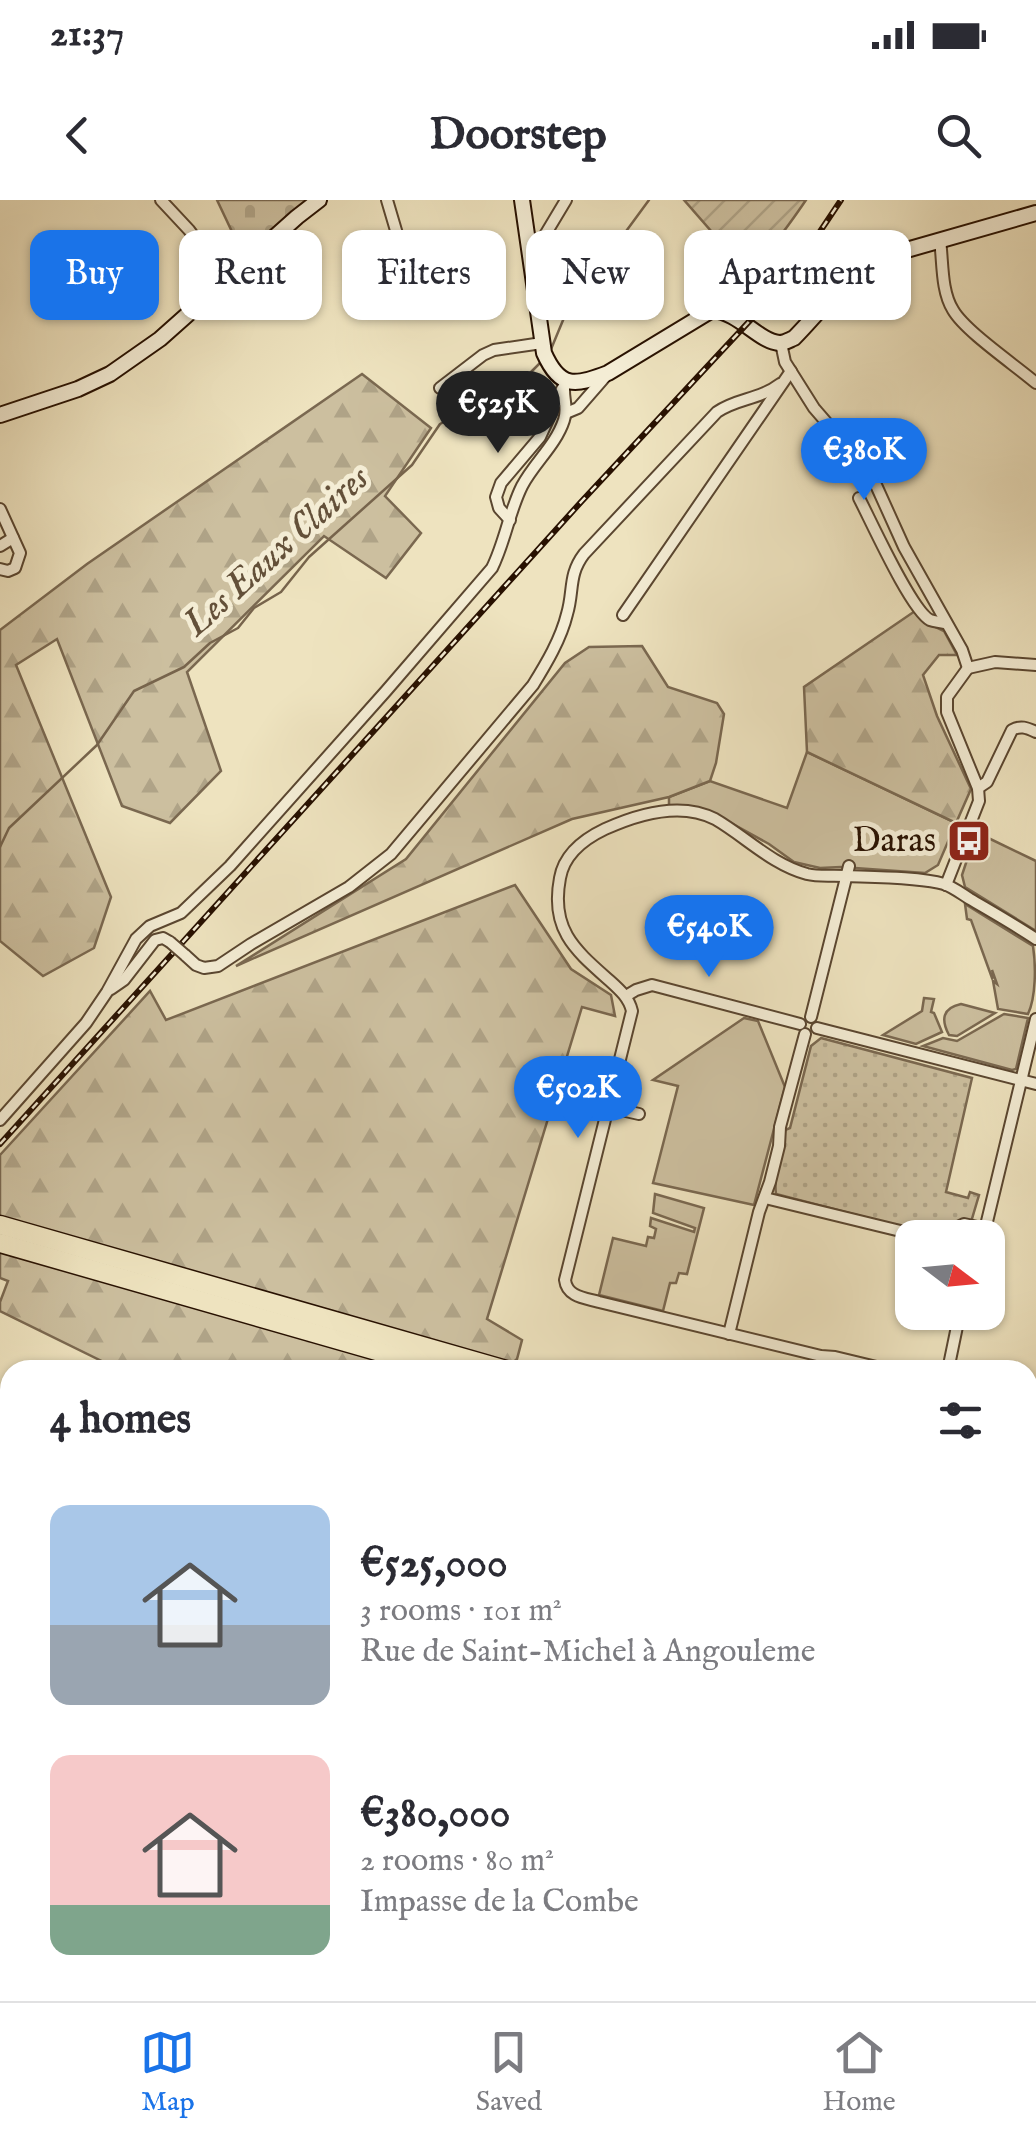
<!DOCTYPE html>
<html lang="en">
<head>
<meta charset="utf-8">
<style>
  :root { --surface:#fff; --page:#f2f2f3; --text:#2b2b33; --muted:#7c7c81; --line:#e1e1e2; --accent:#1a73e8 }
  body { margin:0; font-family:"IM FELL English",serif; background:var(--page); color:var(--text); height:100vh; display:flex; flex-direction:column; font-size:38px; white-space:nowrap }
  * { box-sizing:border-box; margin:0 }
  p { font-size:32px; color:var(--muted) }
  .icon { flex:none; width:55px; height:55px; fill:none; stroke:currentColor; stroke-width:2; stroke-linecap:round; stroke-linejoin:round }
  .map { position:relative; flex:1; overflow:hidden }
  .sheet { position:absolute; left:0px; top:1160px; width:1038px; height:642px; display:flex; flex-direction:column; background:var(--surface); border-radius:30px 30px 0 0; box-shadow:0 2px 8px #0004 }
  .sheet>* { flex:none }
  .banner { position:absolute; left:30px; top:30px; width:978px; height:90px; display:flex; gap:20px }
  .needle { width:65px; rotate:106deg }
  .tools { position:absolute; left:895px; top:1020px; display:grid; gap:20px }
  .tools a { display:grid; place-items:center; width:110px; height:110px; border-radius:20px; background:var(--surface); box-shadow:0 2px 8px #0004; font-size:50px }
  .price { position:absolute; translate:-50% -85px; padding:0 22px; border-radius:35px; background:var(--accent); color:#fff; font-size:32px; line-height:65px; filter:drop-shadow(0 2px 5px #0008) }
  .price::after { content:''; position:absolute; left:50%; top:60px; width:30px; height:22px; margin-left:-15px; background:inherit; clip-path:polygon(0 0,100% 0,50% 100%) }
  .price.current { background:#222; color:#fff }
  ul { padding:0; list-style:none }
  li { display:flex; align-items:center; gap:30px; height:250px; padding:0 50px }
  li span { display:grid; place-items:center; flex:none; width:280px; height:200px; border-radius:20px; color:#555 }
  li>.icon { margin-inline-start:auto }
  span .icon { width:120px; height:120px; fill:#fffc; stroke-width:1 }
  li b { font-size:42px }
  h2 { display:flex; justify-content:space-between; align-items:center; height:120px; padding:0 50px; font-size:42px }
  .tag { padding:0 35px; border-radius:20px; background:var(--surface); box-shadow:0 2px 8px #0004; font-size:35px; line-height:90px }
  .tag.current { background:var(--accent); color:#fff }
  .status { display:flex; justify-content:space-between; align-items:center; height:70px; padding:0 50px; background:var(--surface); direction:ltr }
  .status svg { height:28px; fill:currentColor }
  header { display:flex; justify-content:space-between; align-items:center; height:130px; padding:0 50px; background:var(--surface); font-size:45px; font-weight:700 }
  .menu { display:flex; justify-content:space-around; align-items:center; height:140px; border-top:2px solid var(--line); background:var(--surface); font-size:28px; color:var(--muted) }
  .menu a { display:grid; justify-items:center; gap:5px }
  .menu .current { color:var(--accent) }
  .map>svg:first-child { display:block }
</style>
</head>
<body>
<div class="status"><b>21:37</b><svg viewBox="0 0 49 12"><path d="M0 12V9h3v3zM5 12V6h3v6zM10 12V3h3v9zM15 12V0h3v12zM26 1h20v11H26zM47 4h2v5h-2z"/></svg></div>
<header><svg class="icon" aria-label="back" viewBox="0 0 24 24"><path d="M15 5l-7 7 7 7"/></svg>Doorstep<svg class="icon" aria-label="search" viewBox="0 0 24 24"><circle cx="10" cy="10" r="6"/><path d="M15 15l6 6"/></svg></header>
<div class="map">
<svg width="1036" height="1801" viewBox="0 0 1036 1801">
  <defs>
    <pattern id="forest-firs" width="22" height="20" patternUnits="userSpaceOnUse" patternTransform="scale(2.5)"><rect width="22" height="20" fill="#ccbf9f"/><path d="M5 1l3.5 6h-7zM16 11l3.5 6h-7z" fill="#afa387"/></pattern>
    <pattern id="cemetery-stones" width="16" height="16" patternUnits="userSpaceOnUse" patternTransform="scale(2.5)"><rect width="16" height="16" fill="#ccbf9f"/><path d="M2 7V4a2 2 0 0 1 4 0v3zM10 15v-3a2 2 0 0 1 4 0v3z" fill="#afa387"/></pattern>
    <pattern id="park-dots" width="8" height="8" patternUnits="userSpaceOnUse" patternTransform="scale(2.5)"><rect width="8" height="8" fill="#ccbf9f"/><path d="M2 2h.1M6 6h.1" fill="none" stroke="#afa387" stroke-width="1.8" stroke-linecap="round"/></pattern>
    <pattern id="garden-furrows" width="10" height="10" patternUnits="userSpaceOnUse" patternTransform="scale(2.5)"><rect width="10" height="10" fill="#ccbf9f"/><path d="M-1 1l2-2M0 10L10 0M9 11l2-2" fill="none" stroke="#afa387"/></pattern>
  </defs>
  <rect width="100%" height="100%" fill="#eee3bf"/>
  <filter id="stains"><feTurbulence type="fractalNoise" baseFrequency=".002" numOctaves="4"/><feColorMatrix values="0 0 0 0 .2 0 0 0 0 .09 0 0 0 0 .02 0 0 0 .5 -.17"/></filter>
  <radialGradient id="worn" r=".72"><stop offset=".6" stop-color="#630" stop-opacity="0"/><stop offset="1" stop-color="#630" stop-opacity=".3"/></radialGradient>
  <g fill="#ccbf9f" stroke="#7a6850" stroke-width="2.5">
    <path d="M807,552L956,623L938,665L925,673L841,667L820,668L794,662L769,644L720,617L669,606V597L710,581L787,608Z"/>
    <path d="M980,634L1036,661V731L965,687L962,675L967,660L974,659L979,648L976,644Z"/>
    <path d="M965,704L1033,746C1036,766 1036,797 1028,814L998,809L993,781L997,784L992,770L994,777L992,778L971,720L967,719Z"/>
    <path d="M924,798L934,799L931,812L934,813L942,832L916,844L883,835L922,811Z"/>
    <path d="M961,804L995,813L957,836L949,835C941,820 942,808 961,804Z"/>
    <path d="M1004,814L1028,818L1016,869L1012,870L923,846L943,838L957,841Z"/>
    <path d="M744,818L758,821L785,887L754,1005L653,983L678,886L653,880Z"/>
    <path d="M655,994L704,1008L687,1074L679,1073L676,1083H670L663,1111L599,1095L613,1038L646,1046L648,1037L654,1038L656,1029L650,1026L651,1018L694,1032L695,1028L653,1013Z"/>
  </g>
  <g fill="url(#forest-firs)" stroke="#7a6850" stroke-width="2.5">
    <path d="M362,174L431,228L385,296L421,333L386,378L324,336L187,472L221,571L170,623L122,606L57,439L16,465L111,697L94,748L43,776L0,741V430L87,364Z"/>
    <path d="M915,411L929,424L944,431L957,455H939L923,475L937,516L971,589L956,623L807,552L804,487Z"/>
    <path d="M642,446L668,487L717,503L724,514L716,563L710,581L669,597L572,619L236,766L406,659L565,463L589,447Z"/>
    <path d="M515,685L571,769L611,795L615,816L582,807L487,1119L522,1140L517,1159L505,1170H120L0,1111V1102L8,1081L0,1078V955L150,791L166,820Z"/>
    <path d="M10,1510V1609L0,1600V1523Z"/>
  </g>
  <path fill="url(#cemetery-stones)" stroke="#7a6850" stroke-width="2.5" d="M217,0H310L243,55Z"/>
  <g fill="url(#park-dots)" stroke="#7a6850" stroke-width="2.5">
    <path d="M821,838L972,878L946,992L968,998L970,992L979,995L971,1022C951,1018 945,1032 926,1033L776,994C773,973 784,951 785,930L790,928L811,846Z"/>
    <path d="M644,1792L664,1801H481L478,1793Z"/>
  </g>
  <path fill="url(#garden-furrows)" stroke="#7a6850" stroke-width="2.5" d="M684,0H806C788,26 758,72 727,80L703,50V39L711,31Z"/>
  <g fill="none" stroke-linecap="round" stroke-linejoin="round">
    <g stroke="#77644c" stroke-width="2.5">
      <path d="M549,154L566,113L649,0"/>
      <path d="M0,647L9,628L97,545L134,491L184,467L210,443L238,428L254,408L281,392L309,357L412,265L440,224L449,219L505,206L512,199L529,174L543,160"/>
    </g>
    <defs>
      <g id="street">
        <path d="M161,0L189,30L226,80"/>
        <path d="M387,0L400,44"/>
        <path d="M940,40C943,62 941,91 953,110C965,131 1015,165 1036,183"/>
        <path d="M529,50L539,45L566,0"/>
        <path d="M781,143L785,162L814,208L871,274L904,347L962,450L968,468"/>
        <path d="M440,188L483,155L494,150L542,143"/>
        <path d="M566,213L578,208L605,177"/>
        <path d="M859,298C871,321 911,410 930,420C933,421 943,423 946,423"/>
        <path d="M0,309L20,353L15,368L8,371L0,369"/>
        <path d="M510,320L499,308L496,297L501,283L540,237L562,189"/>
        <path d="M0,346L13,338"/>
        <path d="M623,415L791,171"/>
        <path d="M968,468L995,462L1036,465"/>
        <path d="M978,588L987,582L1012,530C1021,525 1027,528 1036,532"/>
        <path d="M946,685L979,601L978,588L947,512V497L968,468"/>
        <path d="M185,755L196,765L204,768L218,766L251,744L349,687L391,654L533,485C546,464 561,439 567,414C574,391 568,375 584,354L717,212C737,198 759,200 780,184"/>
        <path d="M111,789L124,780L155,740L163,738L170,742"/>
        <path d="M626,796L636,790L652,785L800,824"/>
        <path d="M811,817L849,666"/>
        <path d="M817,828L1036,884"/>
        <path d="M608,907L639,914"/>
        <path d="M0,920L86,823L107,792L136,739L150,726L181,713L230,666L386,491L492,368C505,342 509,312 522,286C534,263 556,245 564,220C569,207 561,194 565,181"/>
        <path d="M765,998L921,1036L944,1034L964,1024L986,1029"/>
        <path d="M983,1038L1036,819"/>
        <path d="M729,1134L759,1012L770,982L779,946L780,927L805,834"/>
        <path d="M889,1170L835,1157L821,1156L599,1102C585,1098 567,1097 565,1080L632,811C629,798 620,790 610,781C575,750 550,730 560,678C564,655 584,639 605,629C638,614 680,601 715,619C746,637 771,664 807,674C819,677 832,675 845,676C871,677 920,677 944,684C953,687 962,694 970,699C992,712 1015,725 1036,739"/>
        <path d="M948,1170L960,1112"/>
        <path d="M1028,1209L1036,1210"/>
        <path d="M1028,1462L1036,1464"/>
        <path d="M1028,1515H1036"/>
        <path d="M1028,1767L1036,1769"/>
        <path d="M464,1792L467,1801"/>
        <path d="M327,1801L335,1792"/>
        <path d="M790,1801L792,1792"/>
      </g>
      <g id="secondary">
        <path d="M522,0L544,153C560,189 575,186 608,173L712,110C739,112 758,141 779,143C785,143 789,140 794,138C822,110 846,74 882,57L1036,13"/>
        <path d="M0,215L78,189L110,174L160,139L297,17L319,0"/>
      </g>
      <g id="highway">
        <path d="M0,1025L506,1170"/>
        <path d="M0,1043L443,1170"/>
        <path d="M1028,1318L1036,1320"/>
        <path d="M1028,1337L1036,1339"/>
      </g>
    </defs>
    <use href="#street" stroke="#5a4630" stroke-width="14"/>
    <use href="#secondary" stroke="#281101" stroke-width="18"/>
    <use href="#highway" stroke="#281101" stroke-width="21"/>
    <use href="#street" stroke="#f4edd5" stroke-width="10"/>
    <use href="#secondary" stroke="#f4edd5" stroke-width="14"/>
    <use href="#highway" stroke="#eee3bf" stroke-width="18"/>
    <defs>
      <path id="rail" d="M0,944L581,302L771,98L797,66L841,0"/>
    </defs>
    <use href="#rail" stroke="#281101" stroke-width="6"/>
    <use href="#rail" stroke="#f4edd5" stroke-width="2.5" stroke-dasharray="8" stroke-linecap="butt"/>
    <defs>
      <path id="street-bridge" d="M170,742L185,755"/>
    </defs>
    <use href="#street-bridge" stroke="#5a4630" stroke-width="14" stroke-linecap="butt"/>
    <use href="#street-bridge" stroke="#f4edd5" stroke-width="10"/>
  </g>
  <defs>
    <symbol id="bus-square" viewBox="-11 -11 22 22"><rect x="-9" y="-9" width="18" height="18" rx="4" fill="#8f2418" stroke="#f4edd5"/><path d="M-5-6H5V4H4V6H2V4H-2V6H-4V4H-5ZM-3.5-4V0h7V-4ZM-3.5 1.2v1.5H-2V1.2ZM2 1.2v1.5H3.5V1.2Z" fill="#fff"/></symbol>
  </defs>
  <g fill-rule="evenodd">
    <use href="#bus-square" x="944" y="616" width="50" height="50"/>
  </g>
  <g text-anchor="middle" dominant-baseline="central" stroke-width="10" stroke-linejoin="round" paint-order="stroke">
    <g font-size="35" fill="#281101" stroke="#f4edd5" text-anchor="end">
      <text x="936" y="641">Daras</text>
    </g>
    <g font-size="38" font-style="italic" fill="#635039" stroke="#f4edd5">
      <text transform="translate(277 352) rotate(-42)">Les Eaux Claires</text>
    </g>
  </g>
  <rect width="100%" height="100%" filter="url(#stains)"/>
  <rect width="100%" height="100%" fill="url(#worn)"/>
</svg>
<div class="tools">
<a><svg class="needle" viewBox="-14 -14 28 28"><path d="M0-13l5 13h-10z" fill="#e53935"/><path d="M0 13l5-13h-10z" fill="#7c7c81"/></svg></a>
</div>
<b class="price current" style="left:498px;top:256px">€525K</b>
<b class="price" style="left:864px;top:303px">€380K</b>
<b class="price" style="left:709px;top:780px">€540K</b>
<b class="price" style="left:578px;top:941px">€502K</b>
<div class="banner">
<a class="tag current">Buy</a>
<a class="tag">Rent</a>
<a class="tag">Filters</a>
<a class="tag">New</a>
<a class="tag">Apartment</a>
</div>
<section class="sheet">
<h2>4 homes<svg class="icon" aria-label="filters" viewBox="0 0 24 24"><path d="M4 7h16M4 17h16"/><circle cx="9" cy="7" r="2"/><circle cx="15" cy="17" r="2"/></svg></h2>
<ul>
<li><span style="background:linear-gradient(#a9c7e8 60%,#9aa5b1 0)"><svg class="icon" aria-label="home" viewBox="0 0 24 24"><path d="M3 11l9-7 9 7M6 9v11h12V9"/></svg></span><div><b>€525,000</b><p>3 rooms · 101 m²</p><p>Rue de Saint-Michel à Angouleme</p></div></li>
<li><span style="background:linear-gradient(#f6c9c9 75%,#7fa58c 0)"><svg class="icon" aria-label="home" viewBox="0 0 24 24"><path d="M3 11l9-7 9 7M6 9v11h12V9"/></svg></span><div><b>€380,000</b><p>2 rooms · 80 m²</p><p>Impasse de la Combe</p></div></li>
</ul>
</section>
</div>
<nav class="menu">
<a class="current"><svg class="icon" aria-label="map" viewBox="0 0 24 24"><path d="M3 6l6-2 6 2 6-2v14l-6 2-6-2-6 2zM9 4v14M15 6v14"/></svg>Map</a>
<a><svg class="icon" aria-label="saved" viewBox="0 0 24 24"><path d="M7 4h10v16l-5-4-5 4z"/></svg>Saved</a>
<a><svg class="icon" aria-label="home" viewBox="0 0 24 24"><path d="M3 11l9-7 9 7M6 9v11h12V9"/></svg>Home</a>
</nav>
</body>
</html>
